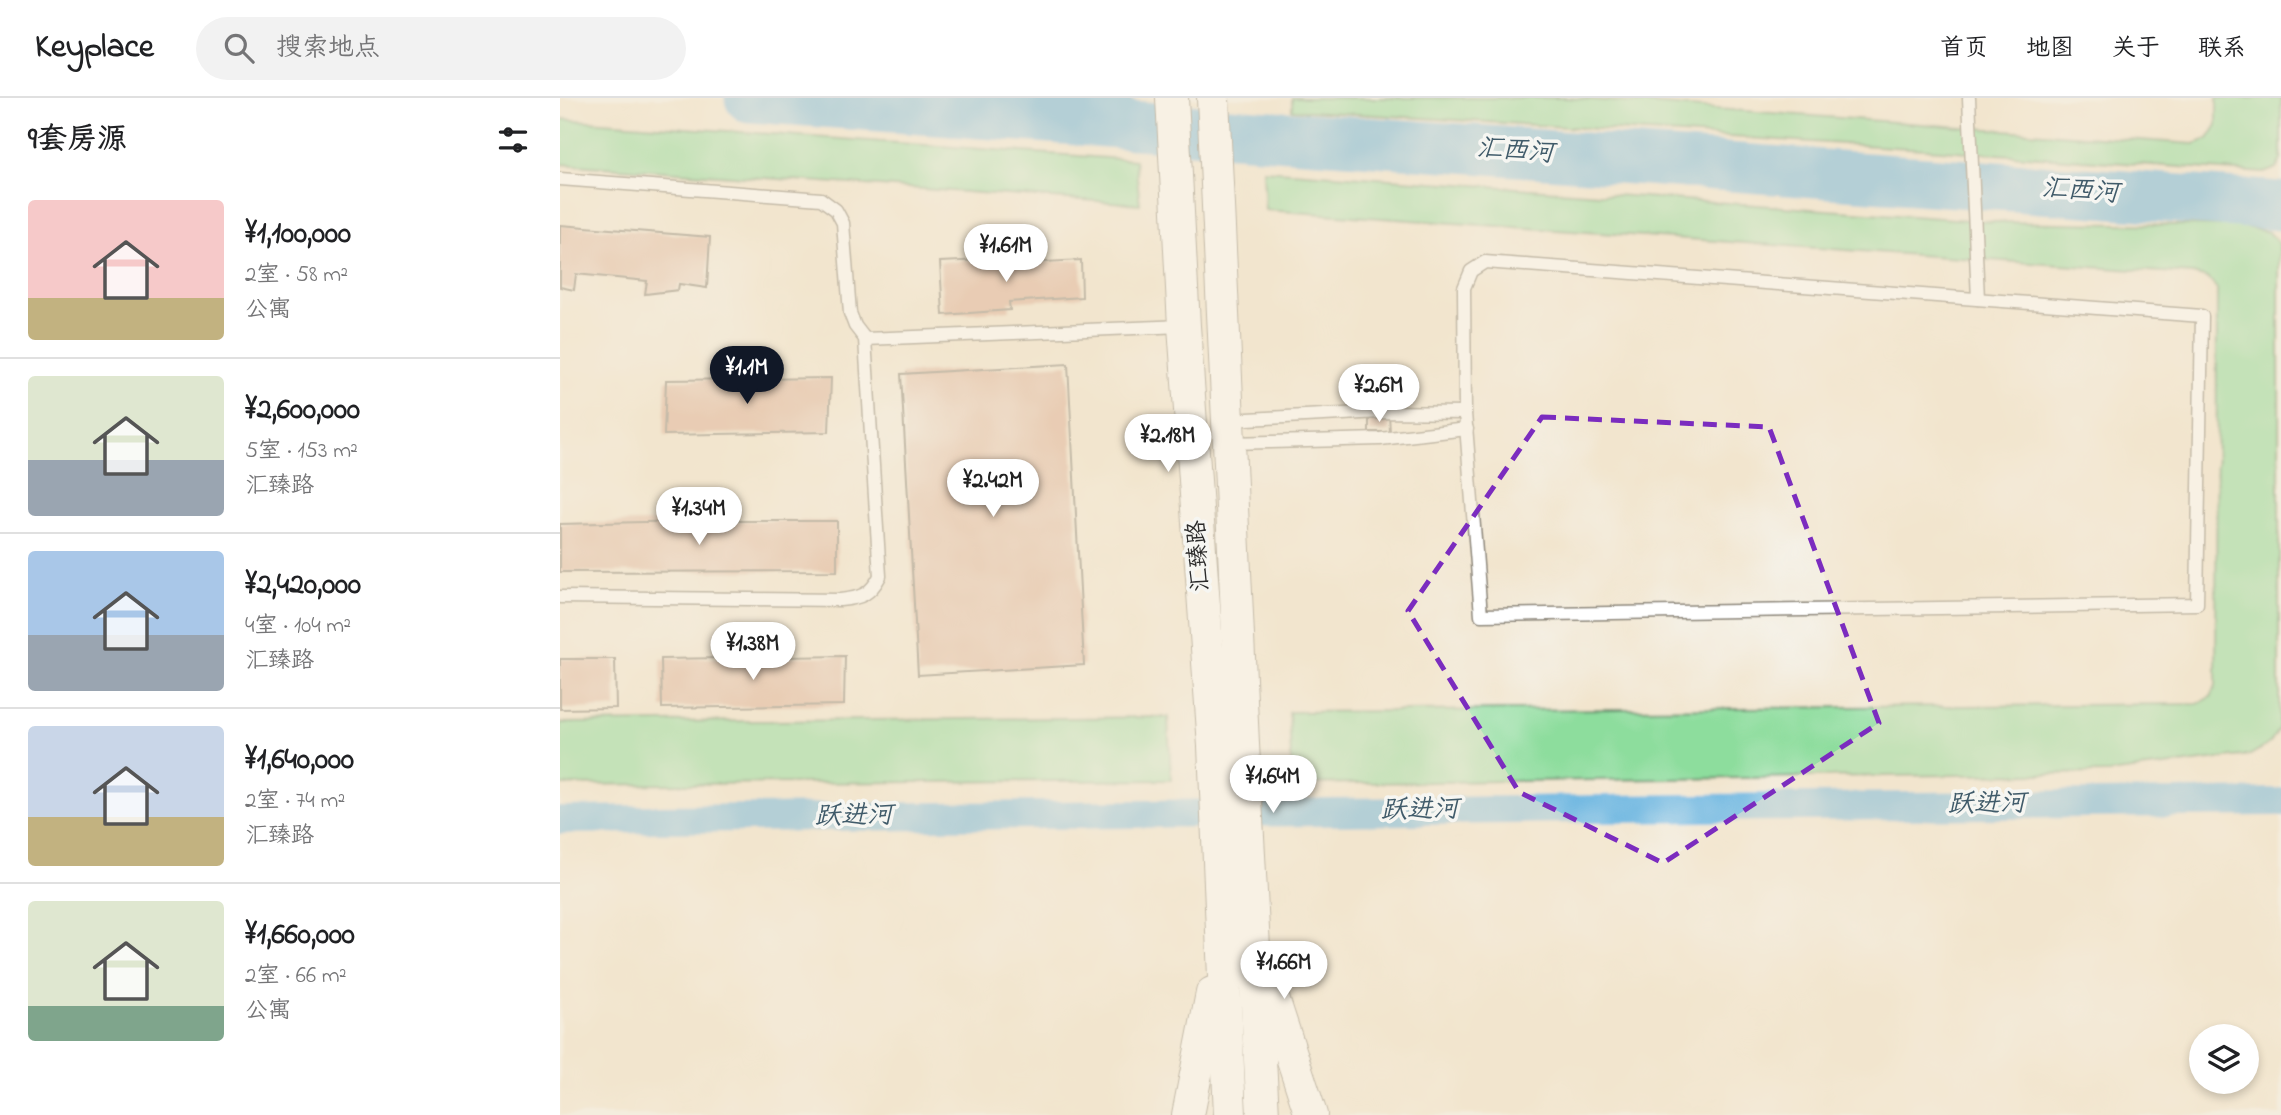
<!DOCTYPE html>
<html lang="zh">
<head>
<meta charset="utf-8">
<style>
  :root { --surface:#fff; --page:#f2f2f2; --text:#202124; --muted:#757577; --line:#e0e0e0; --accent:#111827 }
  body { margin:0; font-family:"Indie Flower","LXGW WenKai TC",sans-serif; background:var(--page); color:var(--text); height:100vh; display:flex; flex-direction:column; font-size:26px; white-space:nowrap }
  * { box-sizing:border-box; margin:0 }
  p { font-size:23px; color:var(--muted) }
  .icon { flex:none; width:38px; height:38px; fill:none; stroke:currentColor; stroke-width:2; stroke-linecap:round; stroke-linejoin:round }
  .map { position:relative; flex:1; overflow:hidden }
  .side { display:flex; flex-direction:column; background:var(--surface); width:560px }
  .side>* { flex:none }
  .controls { position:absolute; left:1629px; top:926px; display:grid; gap:14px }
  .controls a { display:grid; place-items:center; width:70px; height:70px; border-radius:50%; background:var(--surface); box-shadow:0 4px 10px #0003; font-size:35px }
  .price { position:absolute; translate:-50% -60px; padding:0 16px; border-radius:24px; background:#fff; color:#222; font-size:23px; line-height:46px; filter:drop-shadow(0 2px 4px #0008) }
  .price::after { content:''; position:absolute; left:50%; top:42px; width:21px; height:16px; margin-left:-10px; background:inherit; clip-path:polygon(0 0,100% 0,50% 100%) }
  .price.active { background:var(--accent); color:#fff }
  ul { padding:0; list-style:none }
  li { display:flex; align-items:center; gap:21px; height:175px; padding:0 28px }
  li+li { border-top:2px solid var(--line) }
  li span { display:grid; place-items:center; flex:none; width:196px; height:140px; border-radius:7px; color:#555 }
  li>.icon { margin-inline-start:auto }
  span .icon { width:84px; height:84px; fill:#fffc; stroke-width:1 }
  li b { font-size:30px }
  h2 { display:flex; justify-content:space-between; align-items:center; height:84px; padding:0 28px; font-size:30px }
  header { display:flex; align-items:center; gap:42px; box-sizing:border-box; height:98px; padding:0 35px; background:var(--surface); border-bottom:2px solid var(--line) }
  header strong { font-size:33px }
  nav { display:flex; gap:38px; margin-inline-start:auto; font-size:24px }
  .search { width:490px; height:63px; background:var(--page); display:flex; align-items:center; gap:18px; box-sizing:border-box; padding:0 24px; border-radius:38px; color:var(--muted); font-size:26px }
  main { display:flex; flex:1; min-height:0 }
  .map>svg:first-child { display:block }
</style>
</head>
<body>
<header>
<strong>Keyplace</strong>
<div class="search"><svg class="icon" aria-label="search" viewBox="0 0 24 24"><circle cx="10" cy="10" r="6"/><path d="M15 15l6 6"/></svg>搜索地点</div>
<nav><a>首页</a><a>地图</a><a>关于</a><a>联系</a></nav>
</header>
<main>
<section class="side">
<h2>9套房源<svg class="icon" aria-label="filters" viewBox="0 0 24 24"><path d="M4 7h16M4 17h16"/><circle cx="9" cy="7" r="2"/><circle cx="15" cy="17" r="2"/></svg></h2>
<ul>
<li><span style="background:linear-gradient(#f6c9c9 70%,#c2b280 0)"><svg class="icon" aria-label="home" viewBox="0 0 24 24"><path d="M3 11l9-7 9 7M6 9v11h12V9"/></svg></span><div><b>¥1,100,000</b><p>2室 · 58 m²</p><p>公寓</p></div></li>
<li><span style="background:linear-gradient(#dfe7d0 60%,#9aa5b1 0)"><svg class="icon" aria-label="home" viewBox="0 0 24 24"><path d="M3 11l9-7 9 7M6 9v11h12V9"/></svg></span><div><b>¥2,600,000</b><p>5室 · 153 m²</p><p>汇臻路</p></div></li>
<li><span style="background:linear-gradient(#a9c7e8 60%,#9aa5b1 0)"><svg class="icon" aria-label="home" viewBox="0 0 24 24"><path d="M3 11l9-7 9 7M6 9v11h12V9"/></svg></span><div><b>¥2,420,000</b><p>4室 · 104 m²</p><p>汇臻路</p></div></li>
<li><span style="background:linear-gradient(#c9d6e8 65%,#c2b280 0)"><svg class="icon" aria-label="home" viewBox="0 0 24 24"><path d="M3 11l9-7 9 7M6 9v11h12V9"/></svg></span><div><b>¥1,640,000</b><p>2室 · 74 m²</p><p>汇臻路</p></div></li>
<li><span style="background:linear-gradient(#dfe7d0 75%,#7fa58c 0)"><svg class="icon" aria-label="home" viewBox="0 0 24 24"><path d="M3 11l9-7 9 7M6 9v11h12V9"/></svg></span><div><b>¥1,660,000</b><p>2室 · 66 m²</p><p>公寓</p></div></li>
</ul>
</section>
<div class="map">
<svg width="1721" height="1017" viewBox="0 0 1721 1017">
  <rect width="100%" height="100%" fill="#f6f6f2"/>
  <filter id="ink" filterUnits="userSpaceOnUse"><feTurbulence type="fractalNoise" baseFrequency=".0143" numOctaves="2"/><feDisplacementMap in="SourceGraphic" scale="14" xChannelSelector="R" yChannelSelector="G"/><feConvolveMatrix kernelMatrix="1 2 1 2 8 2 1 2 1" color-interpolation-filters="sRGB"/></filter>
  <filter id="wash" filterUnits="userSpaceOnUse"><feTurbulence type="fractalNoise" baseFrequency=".00686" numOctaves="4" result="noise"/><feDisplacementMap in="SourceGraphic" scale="28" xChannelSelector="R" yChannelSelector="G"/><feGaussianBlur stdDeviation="1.57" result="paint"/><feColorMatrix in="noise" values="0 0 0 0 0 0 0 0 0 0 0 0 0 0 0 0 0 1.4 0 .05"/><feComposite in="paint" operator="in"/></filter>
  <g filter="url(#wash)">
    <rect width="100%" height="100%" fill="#f2e5ce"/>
    <g fill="#8ddd9d" stroke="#5c8464" stroke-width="2">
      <path d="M493,0H570V9L535,11Z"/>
      <path d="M732,0H1007L1634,46L1648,41L1657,27V0H1721V61L1717,70L1704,75L1381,52L732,12Z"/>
      <path d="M0,21L575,62L580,106L0,66Z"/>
      <path d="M703,72L1437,124L1679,128L1709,134L1719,146V630L1709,646L1690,657L1549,675L732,686L729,614L1637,606L1651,599L1656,588L1657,191L1648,180L1632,176L705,112Z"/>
      <path d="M608,619L611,682L0,687V625Z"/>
    </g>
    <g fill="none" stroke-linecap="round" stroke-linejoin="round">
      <path stroke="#67b4e0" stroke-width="28" d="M0,722L1721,704"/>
      <path stroke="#67b4e0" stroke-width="49" d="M189,0L1721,108"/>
    </g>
    <g id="blocks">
      <g fill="#ddae94">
        <path d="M0,127L150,139L147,190L119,186L118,192L85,196L87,183L16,176L14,192L0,189Z"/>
        <path d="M446,161V166L521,162L522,199L449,204L450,212L383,217L380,164Z"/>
        <path d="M508,266L524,567L358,577L341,276Z"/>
        <path d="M271,280L269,334L104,337L106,282Z"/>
        <path d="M829,317L830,334H809V319Z"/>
        <path d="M127,423H277V473L0,474V426Z"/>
        <path d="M285,558L284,607L102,610L101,561Z"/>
        <path d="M0,561H55L56,610L0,611Z"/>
      </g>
    </g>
  </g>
  <g filter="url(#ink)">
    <use href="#blocks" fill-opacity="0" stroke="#8e887c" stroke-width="2"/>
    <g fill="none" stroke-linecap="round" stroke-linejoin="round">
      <defs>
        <g id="service">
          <path d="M1409,0L1418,201"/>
          <path d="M0,81L261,101L276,112L283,125L290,215L295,228L305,241L320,478C310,497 301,500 280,502L0,499"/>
          <path d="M925,164L1642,218L1637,506L921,517L905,315L904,190L911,173Z"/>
          <path d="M305,241L623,228"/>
          <path d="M669,322L821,314L905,315"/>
          <path d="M670,345L820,341L907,331"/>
        </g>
        <g id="tertiary">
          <path d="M612,0L624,228L654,648L670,1017"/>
          <path d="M653,0L683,646L703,1017"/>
          <path d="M707,882L751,1017"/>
          <path d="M628,1017L652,895"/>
        </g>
      </defs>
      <use href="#service" stroke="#8e887c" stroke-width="15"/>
      <use href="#tertiary" stroke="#8e887c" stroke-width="34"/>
      <use href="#service" stroke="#fff" stroke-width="12"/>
      <use href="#tertiary" stroke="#fff" stroke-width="32"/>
    </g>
  </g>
  <path d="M0 0H1721V1017H0ZM982,319L1209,329L1319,625L1103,765L959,694L848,513Z" fill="#f2e5ce" fill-opacity=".55" fill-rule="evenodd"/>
  <path fill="none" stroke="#7b2cbf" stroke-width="5" stroke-dasharray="14 9" stroke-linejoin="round" d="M982,319L1209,329L1319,625L1103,765L959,694L848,513Z"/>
  <g text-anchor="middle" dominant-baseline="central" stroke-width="7" stroke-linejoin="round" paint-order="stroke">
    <g font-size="24" fill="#2b2b2b" stroke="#f6f6f2">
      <text transform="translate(640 458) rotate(-94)">汇臻路</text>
    </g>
    <g font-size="26" font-style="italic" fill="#405b6a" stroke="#f6f6f2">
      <text transform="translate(955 54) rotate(4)">汇西河</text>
      <text transform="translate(1520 94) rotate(4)">汇西河</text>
      <text transform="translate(1427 707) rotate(-1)">跃进河</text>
      <text transform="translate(860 713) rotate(-1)">跃进河</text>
      <text transform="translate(294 719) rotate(-1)">跃进河</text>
    </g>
  </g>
</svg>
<div class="controls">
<a><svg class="icon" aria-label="layers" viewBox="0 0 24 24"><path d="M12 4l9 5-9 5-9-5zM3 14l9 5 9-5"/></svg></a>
</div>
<b class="price" style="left:446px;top:186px">¥1.61M</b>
<b class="price active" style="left:187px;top:308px">¥1.1M</b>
<b class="price" style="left:819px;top:326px">¥2.6M</b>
<b class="price" style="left:608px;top:376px">¥2.18M</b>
<b class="price" style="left:433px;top:421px">¥2.42M</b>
<b class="price" style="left:139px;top:449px">¥1.34M</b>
<b class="price" style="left:193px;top:584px">¥1.38M</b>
<b class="price" style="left:713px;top:717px">¥1.64M</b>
<b class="price" style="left:724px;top:903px">¥1.66M</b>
</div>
</main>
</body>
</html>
